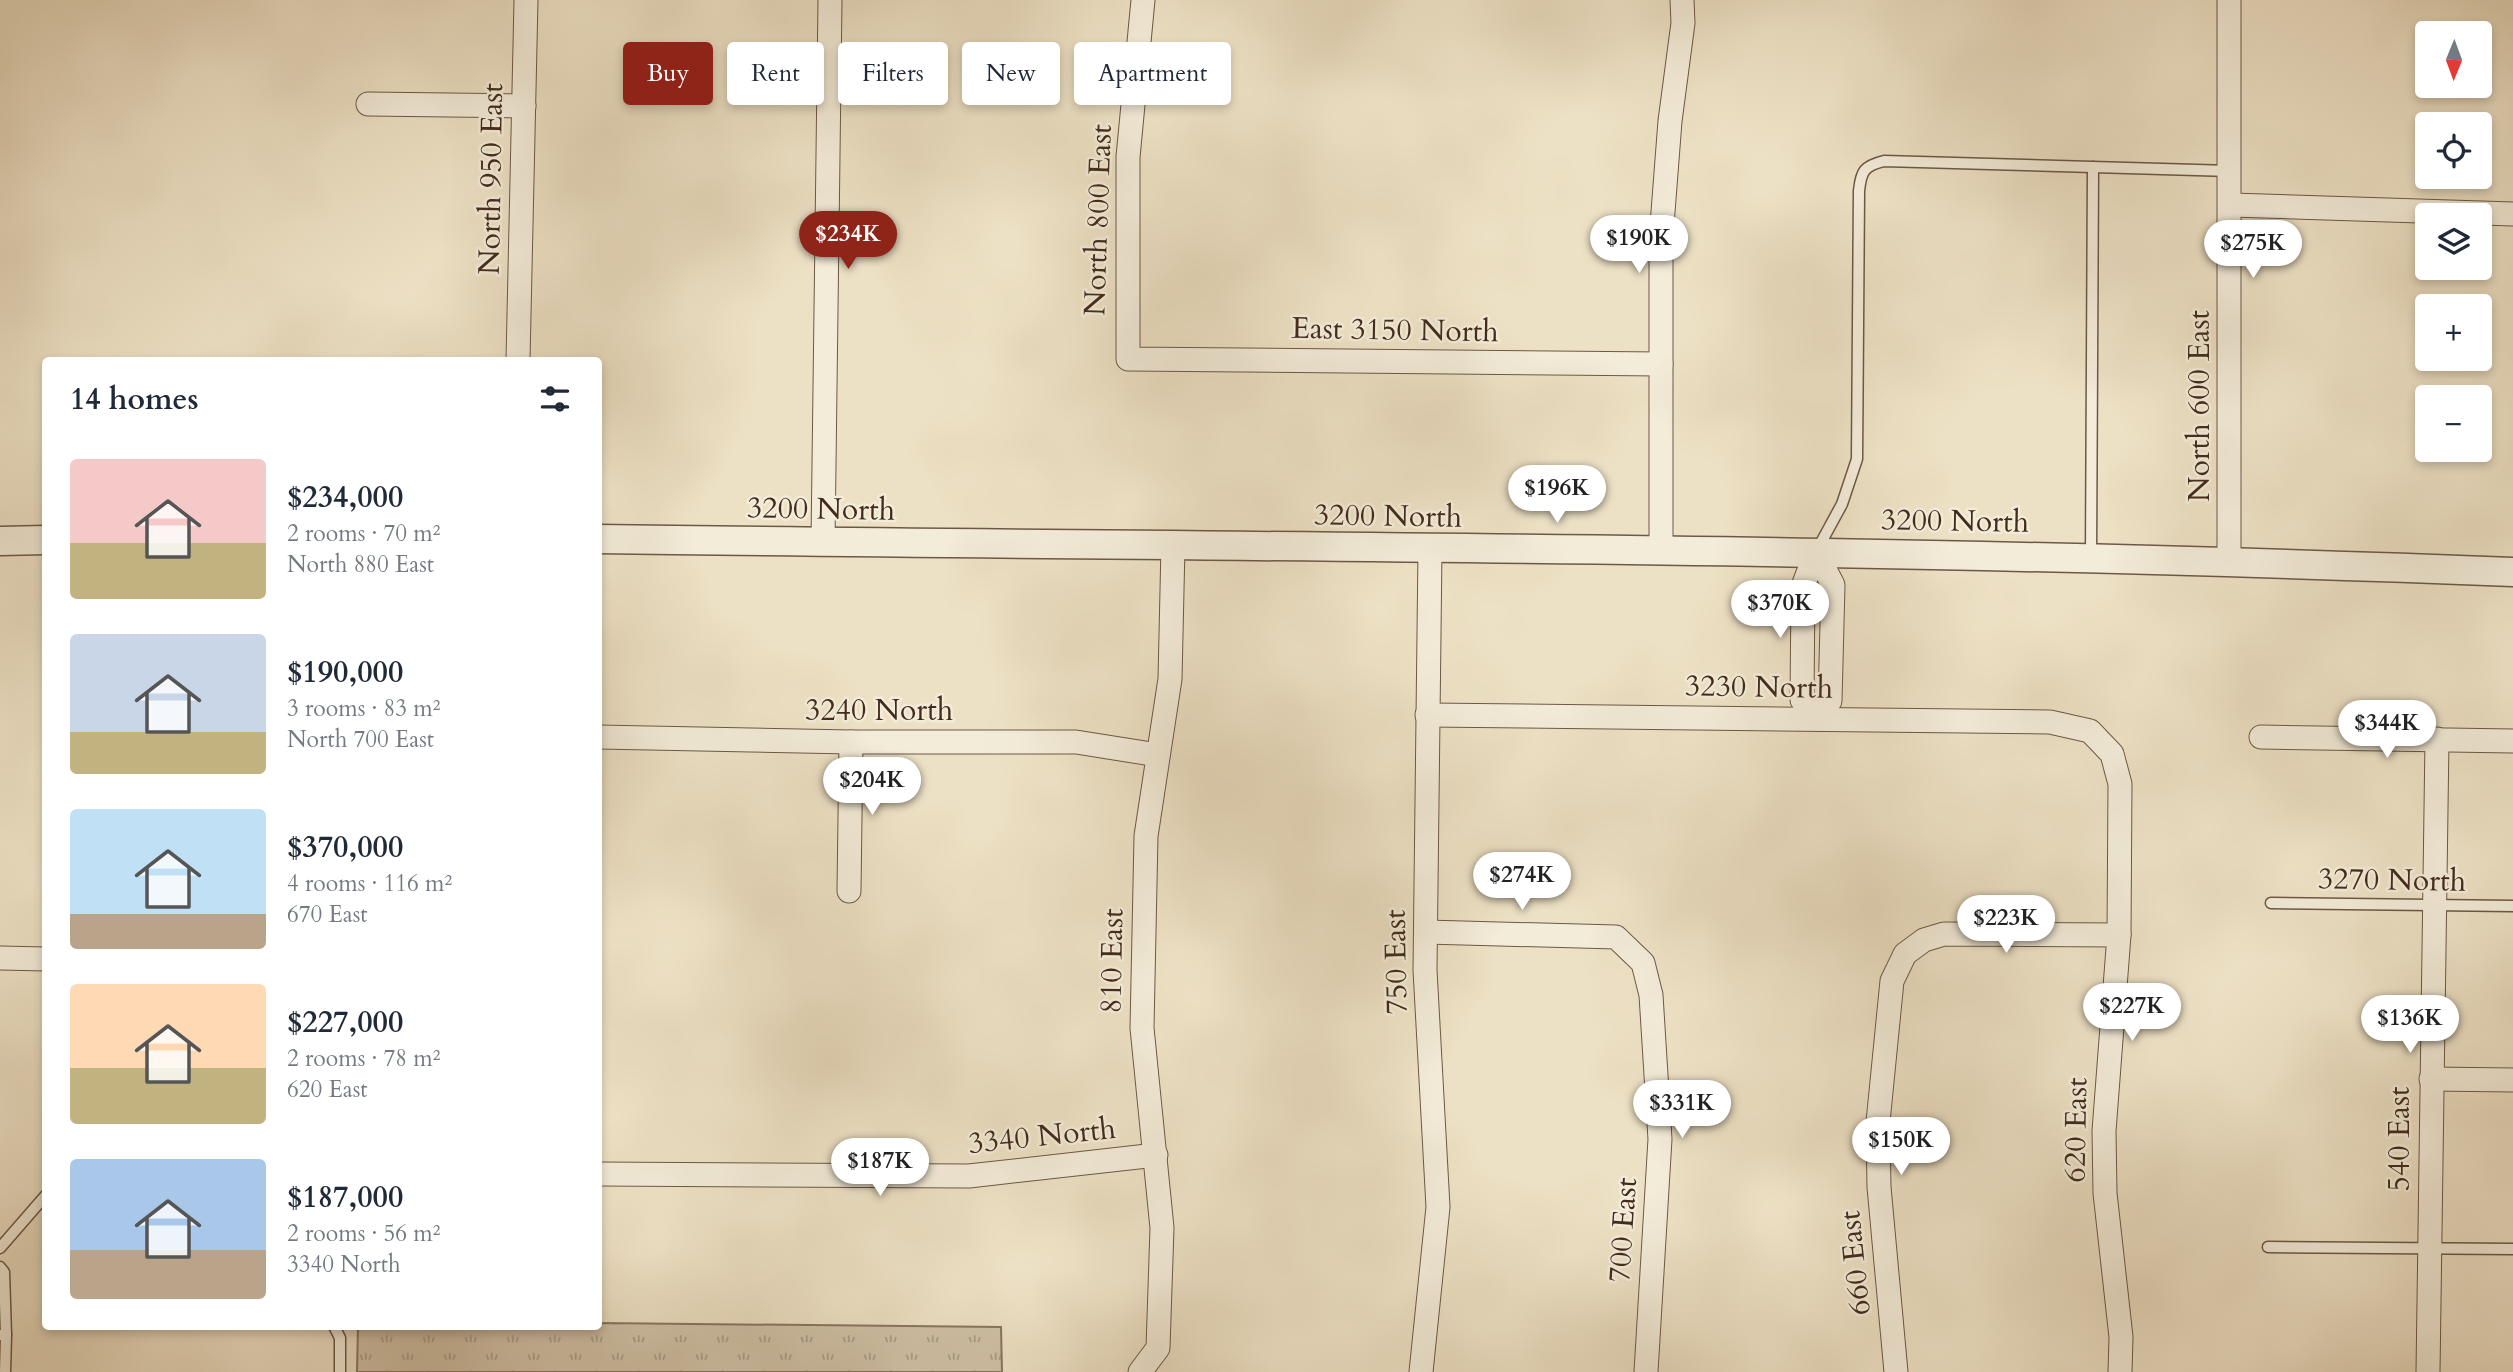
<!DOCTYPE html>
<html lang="en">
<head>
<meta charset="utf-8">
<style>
  :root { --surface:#fff; --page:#f2f2f3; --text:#1f2937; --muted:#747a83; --accent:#8f2418 }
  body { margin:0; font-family:Cardo,serif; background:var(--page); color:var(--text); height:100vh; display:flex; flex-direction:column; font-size:26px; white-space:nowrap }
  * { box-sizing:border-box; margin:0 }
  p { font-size:23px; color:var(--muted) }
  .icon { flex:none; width:38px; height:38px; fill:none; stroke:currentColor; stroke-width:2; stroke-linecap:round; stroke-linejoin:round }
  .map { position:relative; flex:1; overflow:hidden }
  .drawer { position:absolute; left:42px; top:357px; width:560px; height:973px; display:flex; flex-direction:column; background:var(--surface); border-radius:7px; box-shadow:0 4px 10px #0003 }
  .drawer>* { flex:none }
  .guide { position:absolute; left:623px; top:42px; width:665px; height:63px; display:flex; gap:14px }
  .needle { width:46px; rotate:181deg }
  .buttons { position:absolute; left:2415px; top:21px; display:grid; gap:14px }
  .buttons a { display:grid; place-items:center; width:77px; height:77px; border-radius:7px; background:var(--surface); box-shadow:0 4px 10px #0003; font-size:35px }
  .price { position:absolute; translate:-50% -60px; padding:0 16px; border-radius:24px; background:#fff; color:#222; font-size:23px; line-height:46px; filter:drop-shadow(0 2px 4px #0008) }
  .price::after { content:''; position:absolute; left:50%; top:42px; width:21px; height:16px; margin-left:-10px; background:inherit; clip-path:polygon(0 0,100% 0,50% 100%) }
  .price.active { background:var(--accent); color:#fff }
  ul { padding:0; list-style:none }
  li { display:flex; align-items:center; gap:21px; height:175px; padding:0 28px }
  li span { display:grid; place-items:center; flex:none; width:196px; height:140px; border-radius:7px; color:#555 }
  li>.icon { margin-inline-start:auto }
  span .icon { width:84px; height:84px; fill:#fffc; stroke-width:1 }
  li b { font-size:30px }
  h2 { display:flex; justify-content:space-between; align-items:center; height:84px; padding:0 28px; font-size:30px }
  .chip { padding:0 24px; border-radius:7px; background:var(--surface); box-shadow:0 4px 10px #0003; font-size:24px; line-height:63px }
  .chip.active { background:var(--accent); color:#fff }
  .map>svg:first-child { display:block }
</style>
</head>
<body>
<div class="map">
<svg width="2513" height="1372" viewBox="0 0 2513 1372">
  <defs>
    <pattern id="grass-tufts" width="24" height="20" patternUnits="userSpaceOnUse" patternTransform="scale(1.75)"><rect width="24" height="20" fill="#d0c2a8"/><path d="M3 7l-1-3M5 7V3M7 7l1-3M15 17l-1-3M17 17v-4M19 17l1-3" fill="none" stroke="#aa9e88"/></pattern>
  </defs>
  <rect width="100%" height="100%" fill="#ede1c5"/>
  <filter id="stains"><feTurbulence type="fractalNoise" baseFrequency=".00286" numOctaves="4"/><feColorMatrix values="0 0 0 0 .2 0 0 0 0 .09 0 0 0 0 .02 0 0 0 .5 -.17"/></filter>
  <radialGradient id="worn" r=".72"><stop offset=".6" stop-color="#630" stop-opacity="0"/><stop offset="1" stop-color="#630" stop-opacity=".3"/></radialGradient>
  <path fill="url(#grass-tufts)" stroke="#897662" stroke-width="2" d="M599,1323L1001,1327L1002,1372H357L358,1327L598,1326Z"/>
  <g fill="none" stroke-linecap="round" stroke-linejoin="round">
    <defs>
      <g id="service">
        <path d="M1817,550L1842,504L1857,459L1859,191C1861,171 1864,166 1884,161L2231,171"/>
        <path d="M2091,557L2093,167"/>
        <path d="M2271,903L2513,906"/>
        <path d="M2268,1247L2513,1249"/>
        <path d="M0,1248L46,1195"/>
        <path d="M0,1267L4,1272L6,1335H0"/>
        <path d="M334,1326L340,1338V1372"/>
        <path d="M5,1372L6,1335"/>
      </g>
      <g id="minor">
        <path d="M1143,0L1128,157V359L1661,364"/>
        <path d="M368,104L524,106"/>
        <path d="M2231,205L2513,214"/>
        <path d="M518,360L526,0"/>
        <path d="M823,543L830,0"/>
        <path d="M1661,550V238L1670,121L1683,23L1682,0"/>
        <path d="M1816,552L1833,585L1830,701L1816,719L1802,700L1803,586Z"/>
        <path d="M2229,560V0"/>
        <path d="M1427,715L2050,722L2090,731L2112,754L2120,784L2119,935L2104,1131L2105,1193L2121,1337L2120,1372"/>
        <path d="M598,737L851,742H1076L1158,755"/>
        <path d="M2261,737L2513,741"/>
        <path d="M849,891L851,742"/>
        <path d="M1426,932L1616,937L1643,963L1651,995L1660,1139L1646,1372"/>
        <path d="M0,958L46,959"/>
        <path d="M2431,1079L2513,1080"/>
        <path d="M598,1174L969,1176L1156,1155"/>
        <path d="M1140,1372L1158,1348L1162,1228L1142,1028L1146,836L1170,679L1173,546"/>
        <path d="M1421,1372L1438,1207L1425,970L1430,550"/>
        <path d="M1896,1372L1879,1187L1878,1122L1892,981L1905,954L1924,940L1944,934L2119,935"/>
        <path d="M2428,1372L2437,739"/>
      </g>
      <g id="tertiary">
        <path d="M598,539C1237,548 1875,546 2513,572"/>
        <path d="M0,541L46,540"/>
      </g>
    </defs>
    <use href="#service" stroke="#6d5846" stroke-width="13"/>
    <use href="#minor" stroke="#6d5846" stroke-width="25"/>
    <use href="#tertiary" stroke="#6d5846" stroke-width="31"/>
    <use href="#service" stroke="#f3ecd9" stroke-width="10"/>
    <use href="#minor" stroke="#f3ecd9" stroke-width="23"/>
    <use href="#tertiary" stroke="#f3ecd9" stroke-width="28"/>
  </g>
  <g text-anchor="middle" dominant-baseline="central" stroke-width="5" stroke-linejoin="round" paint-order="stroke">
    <g font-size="30" fill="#422b1c" stroke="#f3ecd9">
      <text transform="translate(491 179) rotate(-89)">North 950 East</text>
      <text transform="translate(1098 220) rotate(-88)">North 800 East</text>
      <text transform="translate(1395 330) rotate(1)">East 3150 North</text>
      <text transform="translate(2199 406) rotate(-90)">North 600 East</text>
      <text transform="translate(821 509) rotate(1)">3200 North</text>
      <text transform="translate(1388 516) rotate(1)">3200 North</text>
      <text transform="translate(1955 521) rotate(1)">3200 North</text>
      <text transform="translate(1759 687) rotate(1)">3230 North</text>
      <text x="879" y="710">3240 North</text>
      <text transform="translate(2392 880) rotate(1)">3270 North</text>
      <text transform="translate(1112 961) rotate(-89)">810 East</text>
      <text transform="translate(1396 962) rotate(-91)">750 East</text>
      <text transform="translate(2076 1130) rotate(-89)">620 East</text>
      <text transform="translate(1042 1136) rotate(-6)">3340 North</text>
      <text transform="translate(2399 1139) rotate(-90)">540 East</text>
      <text transform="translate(1623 1230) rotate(-86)">700 East</text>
      <text transform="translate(1855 1263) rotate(-96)">660 East</text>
    </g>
  </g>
  <rect width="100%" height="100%" filter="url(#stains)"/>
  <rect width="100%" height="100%" fill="url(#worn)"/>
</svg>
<div class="buttons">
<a><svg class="needle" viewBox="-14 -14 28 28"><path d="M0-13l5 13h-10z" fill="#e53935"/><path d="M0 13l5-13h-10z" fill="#747a83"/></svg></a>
<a><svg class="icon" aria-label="locate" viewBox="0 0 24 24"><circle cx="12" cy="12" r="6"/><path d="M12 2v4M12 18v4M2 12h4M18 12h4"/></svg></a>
<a><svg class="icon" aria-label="layers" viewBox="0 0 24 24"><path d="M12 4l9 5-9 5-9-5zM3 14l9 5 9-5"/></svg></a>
<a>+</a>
<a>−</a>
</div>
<b class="price active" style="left:848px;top:271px">$234K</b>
<b class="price" style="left:1639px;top:275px">$190K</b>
<b class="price" style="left:2253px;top:280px">$275K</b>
<b class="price" style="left:1557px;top:525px">$196K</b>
<b class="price" style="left:1780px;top:640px">$370K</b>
<b class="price" style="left:2387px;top:760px">$344K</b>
<b class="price" style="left:872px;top:817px">$204K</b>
<b class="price" style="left:1522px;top:912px">$274K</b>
<b class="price" style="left:2006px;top:955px">$223K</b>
<b class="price" style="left:2132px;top:1043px">$227K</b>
<b class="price" style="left:2410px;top:1055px">$136K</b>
<b class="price" style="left:1682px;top:1140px">$331K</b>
<b class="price" style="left:1901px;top:1177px">$150K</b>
<b class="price" style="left:880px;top:1198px">$187K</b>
<div class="guide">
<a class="chip active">Buy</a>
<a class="chip">Rent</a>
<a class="chip">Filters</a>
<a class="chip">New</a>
<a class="chip">Apartment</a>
</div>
<section class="drawer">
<h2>14 homes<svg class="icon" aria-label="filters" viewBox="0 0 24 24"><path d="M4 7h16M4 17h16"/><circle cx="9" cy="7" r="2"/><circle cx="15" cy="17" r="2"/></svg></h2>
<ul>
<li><span style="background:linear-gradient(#f6c9c9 60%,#c2b280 0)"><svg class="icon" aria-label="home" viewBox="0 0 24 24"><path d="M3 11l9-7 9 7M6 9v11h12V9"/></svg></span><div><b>$234,000</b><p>2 rooms · 70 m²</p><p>North 880 East</p></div></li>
<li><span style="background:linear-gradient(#c9d6e8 70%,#c2b280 0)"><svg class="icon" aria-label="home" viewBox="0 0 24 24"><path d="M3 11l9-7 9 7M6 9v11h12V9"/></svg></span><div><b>$190,000</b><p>3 rooms · 83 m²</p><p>North 700 East</p></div></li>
<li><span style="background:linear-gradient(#bfe0f5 75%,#b9a48a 0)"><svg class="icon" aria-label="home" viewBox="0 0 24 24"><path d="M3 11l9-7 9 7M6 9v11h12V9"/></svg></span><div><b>$370,000</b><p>4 rooms · 116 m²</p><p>670 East</p></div></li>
<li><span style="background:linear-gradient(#ffd9b3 60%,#c2b280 0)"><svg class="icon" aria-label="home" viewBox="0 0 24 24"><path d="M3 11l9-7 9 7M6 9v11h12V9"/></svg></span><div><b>$227,000</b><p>2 rooms · 78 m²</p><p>620 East</p></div></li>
<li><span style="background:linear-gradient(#a9c7e8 65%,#b9a48a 0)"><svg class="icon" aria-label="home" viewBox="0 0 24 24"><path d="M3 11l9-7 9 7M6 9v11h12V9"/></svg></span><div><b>$187,000</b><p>2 rooms · 56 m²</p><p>3340 North</p></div></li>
</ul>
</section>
</div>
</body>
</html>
